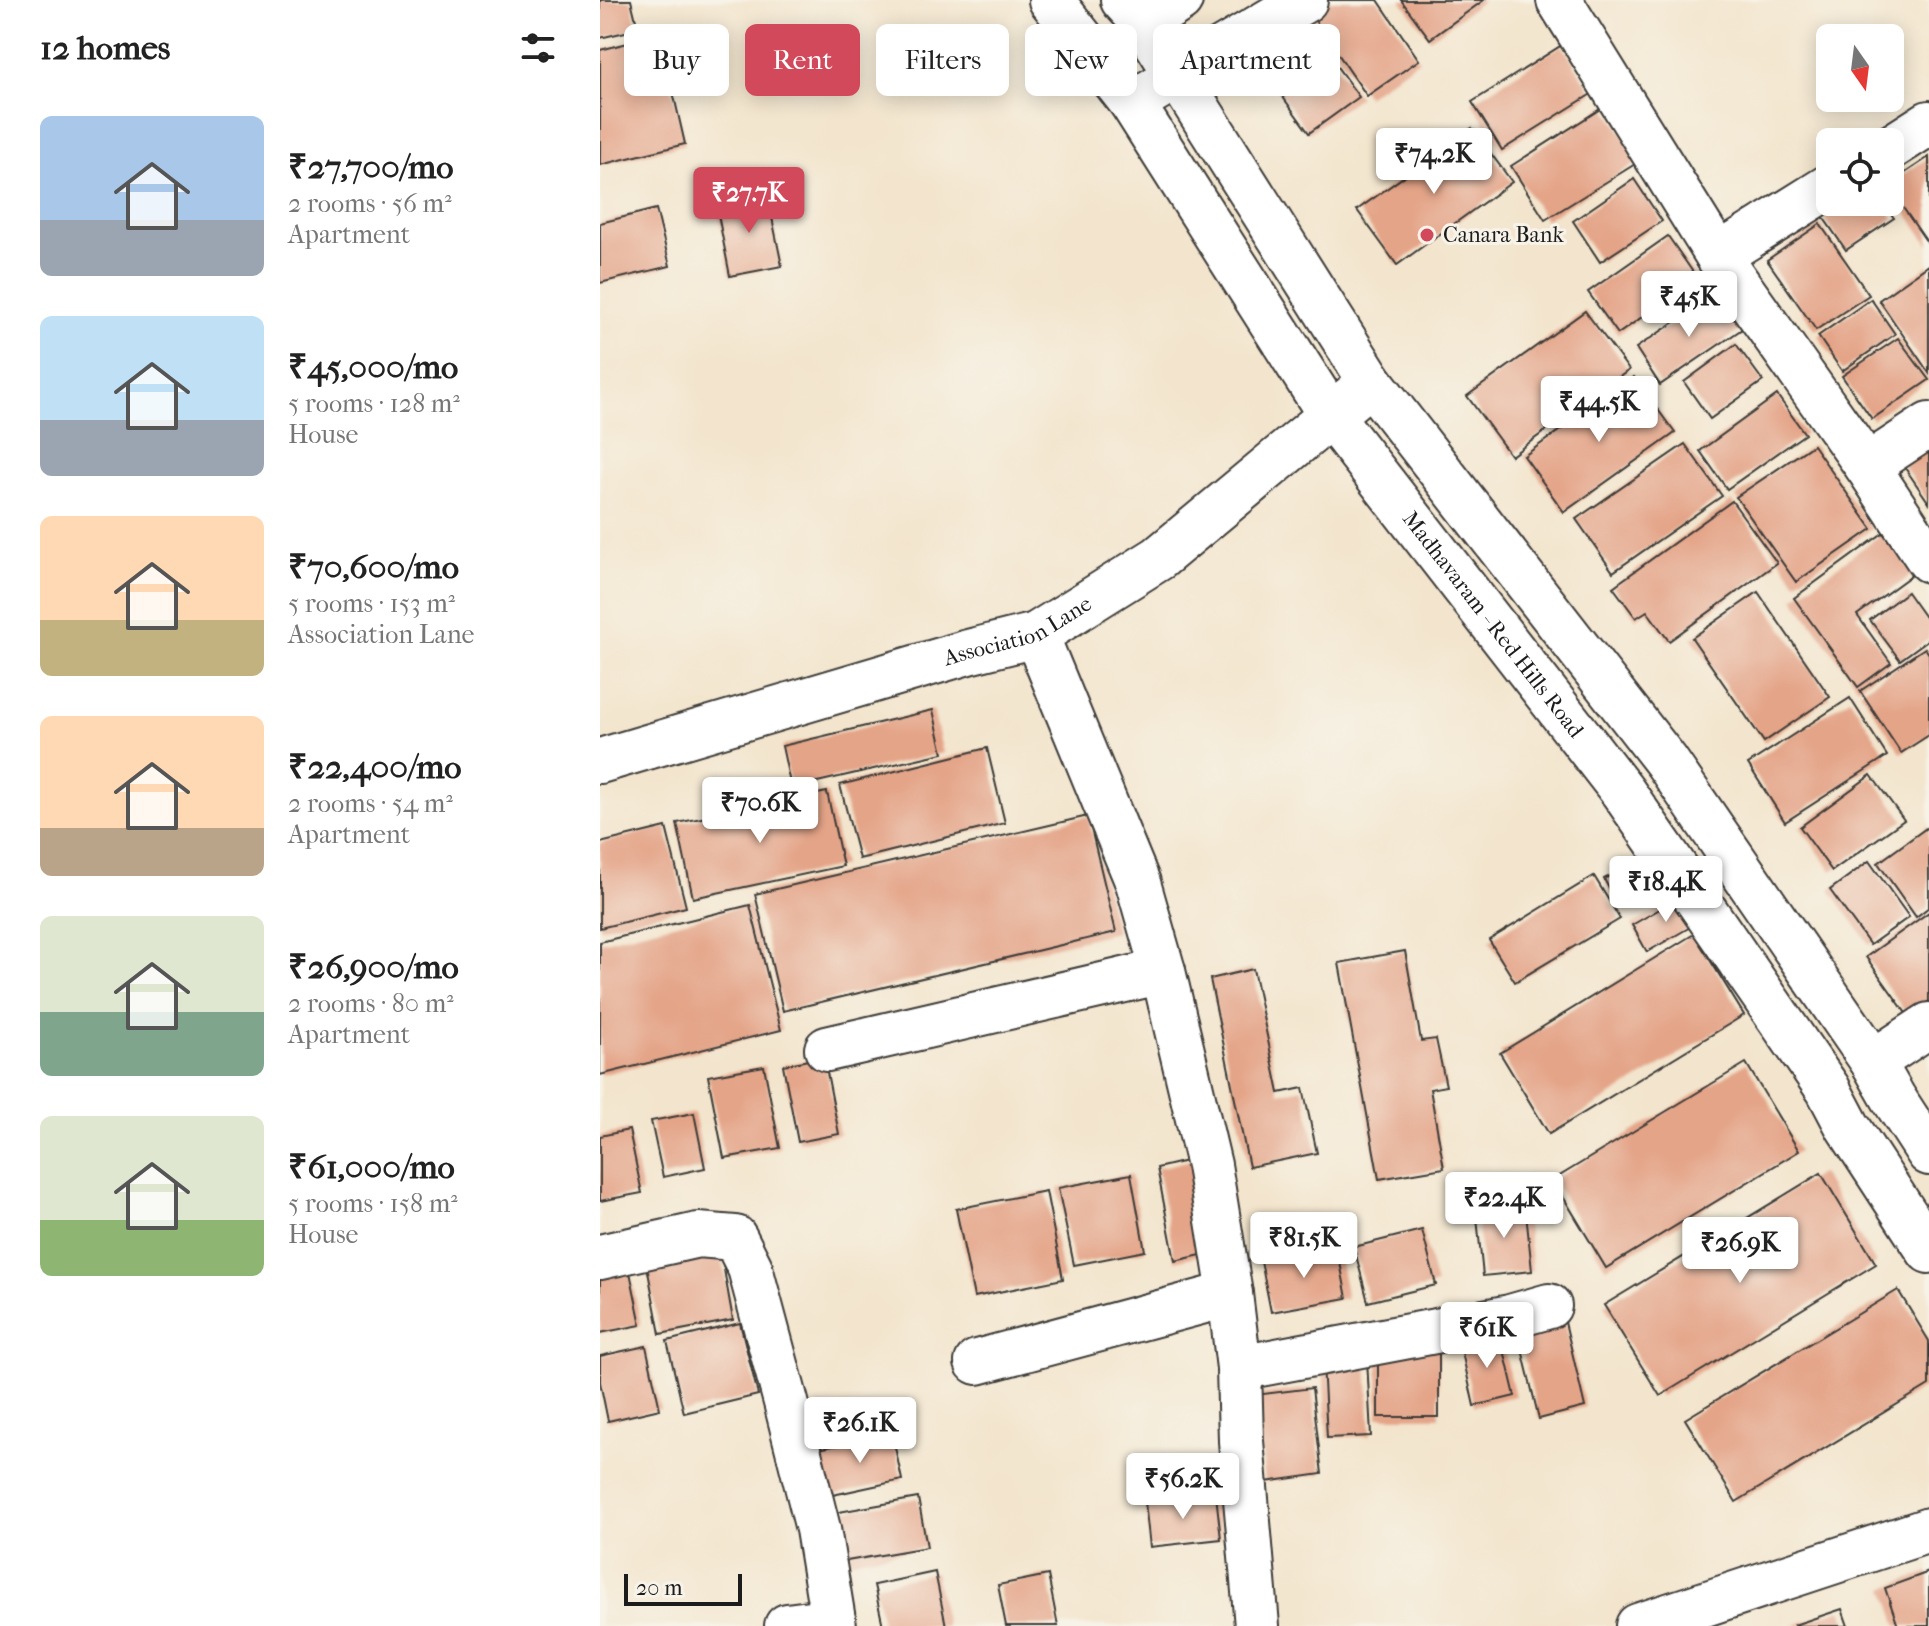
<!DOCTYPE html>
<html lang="en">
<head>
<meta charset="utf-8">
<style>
  :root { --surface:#fff; --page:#f2f2f2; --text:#222; --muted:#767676; --accent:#d1495b }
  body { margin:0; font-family:"IM FELL French Canon",serif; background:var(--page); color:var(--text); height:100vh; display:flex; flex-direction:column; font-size:30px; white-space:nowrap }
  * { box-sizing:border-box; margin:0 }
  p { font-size:26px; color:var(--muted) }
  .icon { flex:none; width:44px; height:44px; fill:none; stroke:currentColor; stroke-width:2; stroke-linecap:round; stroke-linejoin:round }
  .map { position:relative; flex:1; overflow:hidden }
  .drawer { display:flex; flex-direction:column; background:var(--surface); width:600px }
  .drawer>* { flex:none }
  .top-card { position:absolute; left:24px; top:24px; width:760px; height:72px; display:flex; gap:16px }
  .needle { width:52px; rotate:166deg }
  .controls { position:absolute; left:1216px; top:24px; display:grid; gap:16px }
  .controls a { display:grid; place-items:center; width:88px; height:88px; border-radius:12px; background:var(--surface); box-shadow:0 4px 20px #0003; font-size:40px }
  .scale { position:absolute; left:24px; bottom:20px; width:118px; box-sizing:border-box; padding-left:8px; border:4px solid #1c1c1c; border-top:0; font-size:22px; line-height:28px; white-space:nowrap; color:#1c1c1c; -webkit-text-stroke:6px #f7f3e8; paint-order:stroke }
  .price { position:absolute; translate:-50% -68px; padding:0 18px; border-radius:8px; background:#fff; color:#222; font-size:26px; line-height:52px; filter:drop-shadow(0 2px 4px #0008) }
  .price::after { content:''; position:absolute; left:50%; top:48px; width:24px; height:18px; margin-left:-12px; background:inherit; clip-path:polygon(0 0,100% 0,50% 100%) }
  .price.selected { background:var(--accent); color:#fff }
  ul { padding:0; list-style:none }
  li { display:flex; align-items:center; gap:24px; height:200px; padding:0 40px }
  li span { display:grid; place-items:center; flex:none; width:224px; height:160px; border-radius:12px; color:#555 }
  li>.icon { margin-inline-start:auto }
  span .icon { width:96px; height:96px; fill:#fffc; stroke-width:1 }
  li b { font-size:34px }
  h2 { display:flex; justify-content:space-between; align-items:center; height:96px; padding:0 40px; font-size:34px }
  .chip { padding:0 28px; border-radius:12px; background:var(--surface); box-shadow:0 4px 20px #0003; font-size:28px; line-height:72px }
  .chip.selected { background:var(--accent); color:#fff }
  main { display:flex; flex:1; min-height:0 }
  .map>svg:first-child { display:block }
</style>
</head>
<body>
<main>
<section class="drawer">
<h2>12 homes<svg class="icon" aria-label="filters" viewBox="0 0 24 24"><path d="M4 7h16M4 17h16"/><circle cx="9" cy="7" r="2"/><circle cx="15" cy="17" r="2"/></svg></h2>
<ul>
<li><span style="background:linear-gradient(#a9c7e8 65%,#9aa5b1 0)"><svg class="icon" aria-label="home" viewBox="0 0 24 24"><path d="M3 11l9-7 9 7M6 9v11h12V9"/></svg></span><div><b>₹27,700/mo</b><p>2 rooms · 56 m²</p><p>Apartment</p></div></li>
<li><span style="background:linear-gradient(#bfe0f5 65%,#9aa5b1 0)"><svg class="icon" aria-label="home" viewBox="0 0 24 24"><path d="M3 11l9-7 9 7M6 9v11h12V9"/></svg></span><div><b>₹45,000/mo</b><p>5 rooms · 128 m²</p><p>House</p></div></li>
<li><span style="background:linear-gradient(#ffd9b3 65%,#c2b280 0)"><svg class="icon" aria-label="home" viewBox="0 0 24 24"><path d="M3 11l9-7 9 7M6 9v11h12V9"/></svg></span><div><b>₹70,600/mo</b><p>5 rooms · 153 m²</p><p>Association Lane</p></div></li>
<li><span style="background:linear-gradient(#ffd9b3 70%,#b9a48a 0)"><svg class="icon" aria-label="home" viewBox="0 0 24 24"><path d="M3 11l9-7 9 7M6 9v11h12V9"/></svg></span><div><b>₹22,400/mo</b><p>2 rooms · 54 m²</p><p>Apartment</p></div></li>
<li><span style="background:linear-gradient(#dfe7d0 60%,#7fa58c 0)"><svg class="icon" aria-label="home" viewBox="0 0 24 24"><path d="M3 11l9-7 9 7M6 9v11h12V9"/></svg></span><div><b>₹26,900/mo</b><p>2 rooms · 80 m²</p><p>Apartment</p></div></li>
<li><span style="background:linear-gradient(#dfe7d0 65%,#8fb573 0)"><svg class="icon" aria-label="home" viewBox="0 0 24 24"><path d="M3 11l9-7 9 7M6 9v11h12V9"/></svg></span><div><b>₹61,000/mo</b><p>5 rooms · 158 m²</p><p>House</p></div></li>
</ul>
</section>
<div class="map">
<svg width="1329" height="1626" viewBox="0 0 1329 1626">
  <rect width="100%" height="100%" fill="#f7f3e8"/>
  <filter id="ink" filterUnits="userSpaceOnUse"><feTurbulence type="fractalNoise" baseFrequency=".0125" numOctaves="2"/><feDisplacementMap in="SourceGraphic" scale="16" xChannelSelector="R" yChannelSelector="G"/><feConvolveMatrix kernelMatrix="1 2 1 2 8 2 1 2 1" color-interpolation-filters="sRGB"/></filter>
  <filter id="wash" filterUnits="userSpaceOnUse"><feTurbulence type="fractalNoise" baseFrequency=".006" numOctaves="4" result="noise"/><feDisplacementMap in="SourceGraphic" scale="32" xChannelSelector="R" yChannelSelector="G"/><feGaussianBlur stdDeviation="1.8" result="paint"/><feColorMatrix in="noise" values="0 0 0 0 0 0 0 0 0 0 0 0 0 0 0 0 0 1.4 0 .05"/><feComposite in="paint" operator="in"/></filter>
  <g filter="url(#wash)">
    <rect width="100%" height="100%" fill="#f3e5cd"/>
    <g id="blocks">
      <g fill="#e4a488">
        <path d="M0,0H31L38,29L0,38Z"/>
        <path d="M729,0H778L819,60L767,96L710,13Z"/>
        <path d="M801,0H884L830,39Z"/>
        <path d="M706,24L759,97L709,133L656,60Z"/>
        <path d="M60,35L85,144L0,165V50Z"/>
        <path d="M962,45L993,93L902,150L872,102Z"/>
        <path d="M1005,106L1040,161L945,220L911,166Z"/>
        <path d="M872,128L912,182L797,265L757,210Z"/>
        <path d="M1329,157V245L1290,189V183Z"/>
        <path d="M1034,179L1062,221L1000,262L973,221Z"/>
        <path d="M167,193L182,266L130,276L116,204Z"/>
        <path d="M1245,202H1282L1294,218L1246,250L1223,217Z"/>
        <path d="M56,209L70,266L0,283V223Z"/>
        <path d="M1220,224L1269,295L1216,330L1167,260Z"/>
        <path d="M1068,236L1097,278L1018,334L988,292Z"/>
        <path d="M1329,265V373L1279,300Z"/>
        <path d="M1118,293L1142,329L1060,385L1036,348Z"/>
        <path d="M1271,299L1295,334L1242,371L1218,336Z"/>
        <path d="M985,311L1029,370L911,456L867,396Z"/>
        <path d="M1298,338L1329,380L1272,419L1242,376Z"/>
        <path d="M1136,344L1163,381L1110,419L1084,382Z"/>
        <path d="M1034,377L1075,433L964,512L924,456Z"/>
        <path d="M1177,395L1205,434L1127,489L1100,451Z"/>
        <path d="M1085,444L1122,496L1013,572L976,519Z"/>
        <path d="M1213,445L1272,529L1196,582L1136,497Z"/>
        <path d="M1329,446V503L1303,465Z"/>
        <path d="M1132,501L1177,563L1069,641L1047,611L1036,618L1013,587Z"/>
        <path d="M1283,533L1313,574L1257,615L1291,663L1258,687L1194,598Z"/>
        <path d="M1158,592L1230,697L1164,742L1092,638Z"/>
        <path d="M1307,592L1329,623V639L1300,660L1270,620Z"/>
        <path d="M1325,648L1329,654V735L1301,753L1260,691Z"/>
        <path d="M1250,698L1287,756L1185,822L1148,764Z"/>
        <path d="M333,710L343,753L191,788L182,746Z"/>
        <path d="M387,748L405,823L259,859L240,785Z"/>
        <path d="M1271,775L1304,820L1232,871L1200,827Z"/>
        <path d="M227,792L243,866L93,898L77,823Z"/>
        <path d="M488,816L516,932L183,1011L155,894Z"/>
        <path d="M1329,826V907L1316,917L1278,863Z"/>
        <path d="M66,827L86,907L0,928V843Z"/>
        <path d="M1054,854L1067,882L1018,906L1004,879Z"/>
        <path d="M1269,861L1309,917L1270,945L1230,890Z"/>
        <path d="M994,876L1020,919L915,982L889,940Z"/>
        <path d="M1084,895L1099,922L1047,952L1032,925Z"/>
        <path d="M150,905L181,1030L0,1075V942Z"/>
        <path d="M1329,912V1001L1308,1016L1266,957Z"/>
        <path d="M1094,934L1144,1015L949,1134L900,1053Z"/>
        <path d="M805,951L821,1041L836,1039L846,1086L830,1089L844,1168L779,1179L739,963Z"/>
        <path d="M653,969L679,1093L703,1088L717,1153L649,1167L610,979Z"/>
        <path d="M224,1057L239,1134L198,1142L183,1065Z"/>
        <path d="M1146,1063L1199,1151L1006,1268L953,1180Z"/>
        <path d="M164,1066L180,1148L124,1158L108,1076Z"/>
        <path d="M94,1113L105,1168L63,1177L51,1121Z"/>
        <path d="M29,1130L42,1193L0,1201V1136Z"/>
        <path d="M595,1159L614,1252L575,1261L557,1168Z"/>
        <path d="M1221,1173L1276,1264L1060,1396L1004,1305Z"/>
        <path d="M531,1174L545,1251L474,1265L458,1188Z"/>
        <path d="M446,1191L463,1279L374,1297L356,1209Z"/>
        <path d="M925,1203L932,1271L883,1276L876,1208Z"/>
        <path d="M822,1230L836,1285L768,1302L754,1247Z"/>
        <path d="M120,1247L133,1320L60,1334L46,1261Z"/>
        <path d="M737,1247L747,1298L671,1312L661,1261Z"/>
        <path d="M30,1272L41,1325L0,1333V1278Z"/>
        <path d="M1298,1290L1329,1341V1385L1136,1502L1085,1419Z"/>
        <path d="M965,1322L985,1407L939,1419L918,1333Z"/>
        <path d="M140,1323L158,1395L84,1413L67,1341Z"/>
        <path d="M900,1333L915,1396L874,1406L860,1343Z"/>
        <path d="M46,1346L60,1409L8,1421L0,1382V1356Z"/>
        <rect x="778" y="1349" width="61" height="68"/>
        <path d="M767,1359L771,1436L727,1438L723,1362Z"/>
        <path d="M712,1388L722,1474L665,1482L655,1395Z"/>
        <path d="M292,1433L302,1480L228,1496L219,1449Z"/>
        <path d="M616,1495L621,1539L550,1547L545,1502Z"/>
        <path d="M318,1498L327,1547L241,1562L233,1513Z"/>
        <path d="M335,1572L346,1626H283L274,1585Z"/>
        <path d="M1329,1572V1626H1298L1285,1588Z"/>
        <path d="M448,1575L458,1626H406L398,1585Z"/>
        <path d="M1242,1609L1248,1626H1195L1194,1625Z"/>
      </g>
    </g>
  </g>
  <g filter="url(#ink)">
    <use href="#blocks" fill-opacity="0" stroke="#3c3a37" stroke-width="2"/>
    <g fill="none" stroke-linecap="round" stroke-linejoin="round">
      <defs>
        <g id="minor">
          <path d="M959,0L1118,256L1267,466L1329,560"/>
          <path d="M544,23L580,0"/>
          <path d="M532,103L705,0"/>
          <path d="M1290,148L1329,123"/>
          <path d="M1118,256L1230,186"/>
          <path d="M1267,466L1329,425"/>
          <path id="s1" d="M0,761L368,652L436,635L559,558L771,382"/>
          <path d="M227,1049L563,971"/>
          <path d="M1273,1062L1329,1025"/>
          <path d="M0,1257L98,1235L135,1238L150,1268L186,1402L218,1529L234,1626"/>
          <path d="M630,1294L639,1368L641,1441L657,1626"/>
          <path d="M377,1362L630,1294L609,1165L563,971L538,883L436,635"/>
          <path d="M639,1368L910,1317L949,1306"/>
          <path d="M187,1626L233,1620"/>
          <path d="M1038,1626L1329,1530"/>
        </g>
        <g id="major">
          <path id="s2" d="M451,0L532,103L731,416L1023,792L1228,1089L1248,1127L1329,1251"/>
          <path d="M523,0L544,23L771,382L1066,761L1273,1062L1294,1099L1329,1153"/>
        </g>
      </defs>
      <use href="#minor" stroke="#3c3a37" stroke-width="48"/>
      <use href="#major" stroke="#3c3a37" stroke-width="48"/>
      <use href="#minor" stroke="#fff" stroke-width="44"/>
      <use href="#major" stroke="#fff" stroke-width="44"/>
    </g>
  </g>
  <circle fill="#d1495b" stroke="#f7f3e8" stroke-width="3" cx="827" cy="235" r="8"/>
  <g text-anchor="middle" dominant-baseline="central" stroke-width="6" stroke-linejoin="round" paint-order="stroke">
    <g font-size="22" fill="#1c1c1c" stroke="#f7f3e8" text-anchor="start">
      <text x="843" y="235">Canara Bank</text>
    </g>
    <g font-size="22" fill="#1c1c1c" stroke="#f7f3e8">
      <text stroke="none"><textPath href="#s2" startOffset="766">Madhavaram - Red Hills Road</textPath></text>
      <text stroke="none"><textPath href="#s1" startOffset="438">Association Lane</textPath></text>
    </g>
  </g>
</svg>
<div class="controls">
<a><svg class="needle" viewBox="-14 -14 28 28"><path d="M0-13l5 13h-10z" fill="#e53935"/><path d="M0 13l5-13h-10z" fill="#767676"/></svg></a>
<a><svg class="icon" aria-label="locate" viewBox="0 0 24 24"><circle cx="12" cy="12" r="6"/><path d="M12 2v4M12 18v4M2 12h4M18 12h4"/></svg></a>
</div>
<div class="scale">20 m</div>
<b class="price" style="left:834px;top:196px">₹74.2K</b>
<b class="price selected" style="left:149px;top:235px">₹27.7K</b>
<b class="price" style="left:1089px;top:339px">₹45K</b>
<b class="price" style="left:999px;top:444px">₹44.5K</b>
<b class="price" style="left:160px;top:845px">₹70.6K</b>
<b class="price" style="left:1066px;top:924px">₹18.4K</b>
<b class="price" style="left:904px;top:1240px">₹22.4K</b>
<b class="price" style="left:704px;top:1280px">₹81.5K</b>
<b class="price" style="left:1140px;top:1285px">₹26.9K</b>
<b class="price" style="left:887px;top:1370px">₹61K</b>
<b class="price" style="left:260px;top:1465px">₹26.1K</b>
<b class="price" style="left:583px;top:1521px">₹56.2K</b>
<div class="top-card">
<a class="chip">Buy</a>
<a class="chip selected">Rent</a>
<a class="chip">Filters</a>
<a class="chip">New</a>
<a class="chip">Apartment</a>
</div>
</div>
</main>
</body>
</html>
